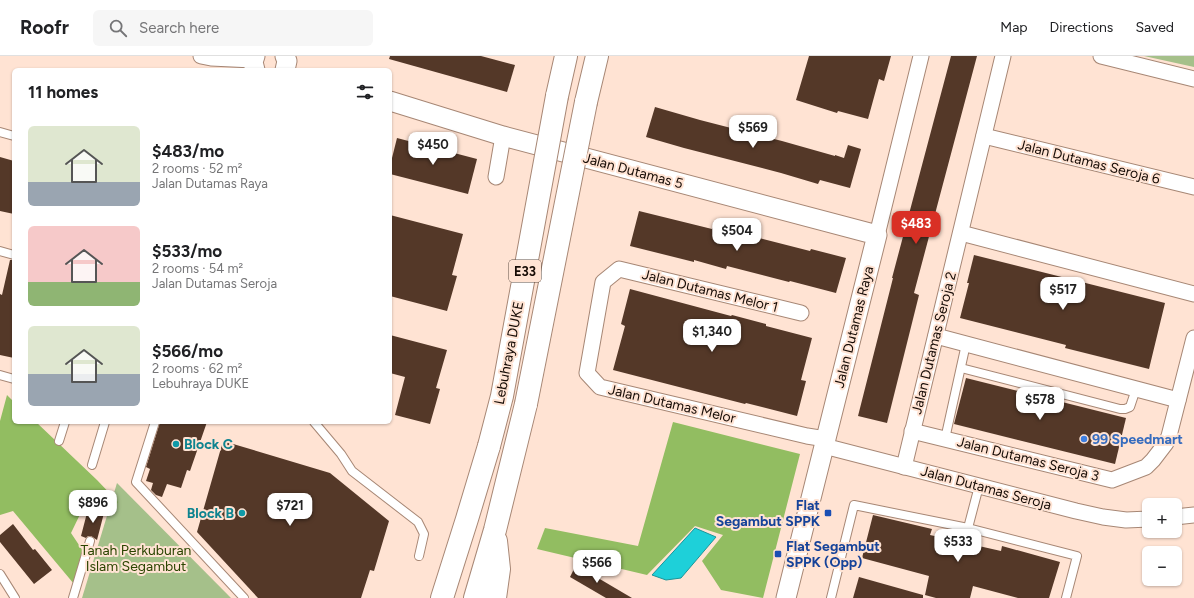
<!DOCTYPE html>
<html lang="en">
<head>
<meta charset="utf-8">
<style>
  :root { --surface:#fff; --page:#f6f6f6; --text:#202124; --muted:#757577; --line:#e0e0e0; --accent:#d93025 }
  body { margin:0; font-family:Figtree,sans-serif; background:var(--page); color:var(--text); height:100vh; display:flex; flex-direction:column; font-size:15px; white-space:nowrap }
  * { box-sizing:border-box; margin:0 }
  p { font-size:13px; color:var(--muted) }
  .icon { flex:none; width:22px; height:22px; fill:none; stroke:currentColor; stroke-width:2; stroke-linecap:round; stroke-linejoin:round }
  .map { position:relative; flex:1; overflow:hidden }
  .drawer { position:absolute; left:12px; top:12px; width:380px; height:356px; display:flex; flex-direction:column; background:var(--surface); border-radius:6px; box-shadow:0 1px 3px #0004 }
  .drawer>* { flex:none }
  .tools { position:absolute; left:1142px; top:442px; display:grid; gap:8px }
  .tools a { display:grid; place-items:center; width:40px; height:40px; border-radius:6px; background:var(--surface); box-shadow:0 1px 3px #0004; font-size:20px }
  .price { position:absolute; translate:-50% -34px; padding:0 9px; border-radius:8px; background:#fff; color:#222; font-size:13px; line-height:26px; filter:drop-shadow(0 1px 2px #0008) }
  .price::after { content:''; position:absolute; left:50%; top:24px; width:12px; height:9px; margin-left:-6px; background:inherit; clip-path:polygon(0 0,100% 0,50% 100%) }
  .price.on { background:var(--accent); color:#fff }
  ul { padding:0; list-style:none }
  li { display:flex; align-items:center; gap:12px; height:100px; padding:0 16px }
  li span { display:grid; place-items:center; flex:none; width:112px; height:80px; border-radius:6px; color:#555 }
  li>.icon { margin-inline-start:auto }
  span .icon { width:48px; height:48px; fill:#fffc; stroke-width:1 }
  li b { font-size:17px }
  h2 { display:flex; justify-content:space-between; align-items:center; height:48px; padding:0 16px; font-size:17px }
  header { display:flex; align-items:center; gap:24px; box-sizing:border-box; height:56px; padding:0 20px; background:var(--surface); border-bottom:1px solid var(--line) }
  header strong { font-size:19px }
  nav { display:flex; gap:22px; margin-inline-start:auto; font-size:14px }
  .search { width:280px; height:36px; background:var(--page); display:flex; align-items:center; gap:10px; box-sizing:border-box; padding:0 14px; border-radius:6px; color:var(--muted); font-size:15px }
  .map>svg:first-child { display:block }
</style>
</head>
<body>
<header>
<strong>Roofr</strong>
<div class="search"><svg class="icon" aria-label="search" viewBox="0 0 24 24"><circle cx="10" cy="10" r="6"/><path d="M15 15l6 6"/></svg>Search here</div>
<nav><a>Map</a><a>Directions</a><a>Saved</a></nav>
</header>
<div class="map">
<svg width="1194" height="542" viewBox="0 0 1194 542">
  <rect width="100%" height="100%" fill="#ffe3d3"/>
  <g fill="#a5c08a">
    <path d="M1144,0H1194V11Z"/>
    <path d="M117,427L231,542H82Z"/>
  </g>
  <g fill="#92bd61">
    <path d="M7,339L14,346V366H36L97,424L118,446L111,458L86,446L71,477L83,495L74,528L13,455L0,459V365Z"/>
    <path d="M673,366L800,398L763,542L721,534L702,505L723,479L695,470L647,519L537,493L545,472L638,490Z"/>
  </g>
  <path fill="#1ed0d9" stroke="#1c9599" d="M695,472L716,481L681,522L666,524L652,519Z"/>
  <g fill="#543828">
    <path d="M390,0H481L515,9L507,36L389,3Z"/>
    <path d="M809,0H891L884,25L879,23L868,63L838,55L837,57L796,44Z"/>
    <path d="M951,0H977L914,237L919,239L887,367L858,360L893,222H892Z"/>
    <path d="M655,51L700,64L782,85L835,100V99L844,102L848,89L861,93L850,132L820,124L818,128L781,117L684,92L646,81Z"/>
    <path d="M397,82L477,103L468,138L390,118V110Z"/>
    <path d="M0,101L14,105V158L0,155Z"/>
    <path d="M639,155L712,173L713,172L744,180V178L810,195L811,193L846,202L836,237L790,225L789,226L727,210L726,213L694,204V206L630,190Z"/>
    <path d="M390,159L463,178L452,219L457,220L447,255L390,240Z"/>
    <path d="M974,199L1165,247L1149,313L1065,292L1066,289L960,262L969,227H967Z"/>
    <path d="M10,204H14V302L0,299V238L2,239Z"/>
    <path d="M630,233L731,260L732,259L766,268V270L812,282L801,324L806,325L797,360L746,347L745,348L613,314L625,270L621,268Z"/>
    <path d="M390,279L447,294L436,332L440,333L430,368L395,359L405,321L390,317Z"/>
    <path d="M966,322L1126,362L1115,408L954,368Z"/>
    <path d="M160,366H207L190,415L187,414L181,432L167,428L162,441L156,439L151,434L153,427L146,425L150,413L146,411Z"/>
    <path d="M223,385L330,417L389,465L374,515L370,514L361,542H258L197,476Z"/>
    <path d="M88,453L104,457L97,484L91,480H88L86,482L81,480Z"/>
    <path d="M873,459L932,473L930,479L1001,495L1002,490L1060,506L1049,542H1018L973,530L970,542H936L925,539L929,520L862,502Z"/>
    <path d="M13,468L33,494L35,493L52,514L34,528L0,486V479Z"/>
    <path d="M576,509L632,542H606L570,521Z"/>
    <path d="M859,521L923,539V542H853Z"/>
  </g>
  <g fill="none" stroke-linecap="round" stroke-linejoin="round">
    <defs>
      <g id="service">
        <path d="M0,76L14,80"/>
        <path d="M0,195L14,199"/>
        <path d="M961,312L1120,353H1125L1130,351L1136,333"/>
        <path d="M0,319L14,323"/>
        <path d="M155,366L136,426L244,542"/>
        <path d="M314,366L341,398L352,415L418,466L424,478L419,500"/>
        <path d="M945,383L966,288"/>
        <path d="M59,385L65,366"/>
        <path d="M92,409L105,366"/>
        <path d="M968,472L979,430"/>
        <path d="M0,518L15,542"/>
        <path d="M73,542L90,485"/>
        <path d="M831,542L854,449L968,472L1077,500L1066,542"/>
      </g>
      <g id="minor">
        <path d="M201,0L211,2L253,4"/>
        <path d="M1101,0L1194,23"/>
        <path d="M984,80L1194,131"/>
        <path d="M496,121L503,80"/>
        <path d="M961,177L1194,238"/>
        <path d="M877,179L921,0"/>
        <path d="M801,257L619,213L603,226L587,317L600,331L807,380L826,383"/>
        <path d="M936,280L1178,344"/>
        <path d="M912,375L1112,424L1146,411L1153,404L1166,387L1169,380L1194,282"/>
        <path d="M824,390L1076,455L1103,461L1126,464L1149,463"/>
        <path d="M904,411L1003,0"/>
        <path d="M1175,461L1194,459"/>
      </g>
      <g id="tertiary">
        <path d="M285,0L287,5L285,14"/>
        <path d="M255,14L253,6L255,0"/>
        <path d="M390,45L503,80L877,179L786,542"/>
      </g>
      <g id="motorway">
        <path d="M557,40L566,0"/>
        <path d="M586,46L597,0"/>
        <path d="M442,542L467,463L489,390"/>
        <path d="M475,542L495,474L526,348"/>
        <path d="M495,542L499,513L496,485"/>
      </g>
    </defs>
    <use href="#service" stroke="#a78775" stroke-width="10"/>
    <use href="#minor" stroke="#a78775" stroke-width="17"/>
    <use href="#tertiary" stroke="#a78775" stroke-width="21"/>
    <use href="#motorway" stroke="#a78775" stroke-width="24"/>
    <use href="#service" stroke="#fff" stroke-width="8"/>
    <use href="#minor" stroke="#fff" stroke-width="15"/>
    <use href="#tertiary" stroke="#fff" stroke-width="19"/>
    <use href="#motorway" stroke="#fff" stroke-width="22"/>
    <defs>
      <g id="motorway-bridge">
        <path d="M526,348L586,46"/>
        <path d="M489,390L502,340L557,40"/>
      </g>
    </defs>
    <use href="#motorway-bridge" stroke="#a78775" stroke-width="24" stroke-linecap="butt"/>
    <use href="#motorway-bridge" stroke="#fff" stroke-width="22"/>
  </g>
  <circle fill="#3f7fe0" stroke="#ffe3d3" stroke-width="1.5" cx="1084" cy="383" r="4"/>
  <g fill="#0f9aa8" stroke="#ffe3d3" stroke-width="1.5">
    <circle cx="176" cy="388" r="4"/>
    <circle cx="242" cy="457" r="4"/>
  </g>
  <g fill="#1a4fb4" stroke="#ffe3d3" stroke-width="1.5">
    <rect x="824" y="453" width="8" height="8" rx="2"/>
    <rect x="774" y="494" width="8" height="8" rx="2"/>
  </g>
  <g text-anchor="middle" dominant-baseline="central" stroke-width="4" stroke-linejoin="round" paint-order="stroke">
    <rect fill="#ffe3d3" stroke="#5c4c43" stroke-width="1" x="509" y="204" width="32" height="22" rx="3"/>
    <g font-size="13" font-weight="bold" fill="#160b05">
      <text x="525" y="215">E33</text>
    </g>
    <g font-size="14" fill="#160b05" stroke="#ffe3d3">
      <text transform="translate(1089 106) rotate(14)">Jalan Dutamas Seroja 6</text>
      <text transform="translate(633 115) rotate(15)">Jalan Dutamas 5</text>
      <text transform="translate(710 235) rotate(14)">Jalan Dutamas Melor 1</text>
      <text transform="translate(854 271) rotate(-76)">Jalan Dutamas Raya</text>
      <text transform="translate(934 287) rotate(-76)">Jalan Dutamas Seroja 2</text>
      <text transform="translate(509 297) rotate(-79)">Lebuhraya DUKE</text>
      <text transform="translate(672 348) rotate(13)">Jalan Dutamas Melor</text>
      <text transform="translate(1028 403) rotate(14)">Jalan Dutamas Seroja 3</text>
      <text transform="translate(986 432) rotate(15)">Jalan Dutamas Seroja</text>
    </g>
    <g font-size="14" font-weight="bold" fill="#366cbe" stroke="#ffe3d3" text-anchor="start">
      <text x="1092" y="383">99 Speedmart</text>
    </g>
    <g font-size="14" font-weight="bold" fill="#0d838f" stroke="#ffe3d3" text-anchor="start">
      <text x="184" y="388">Block C</text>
      <text x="234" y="457" text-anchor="end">Block B</text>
    </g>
    <g font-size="14" font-weight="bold" fill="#164399" stroke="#ffe3d3" text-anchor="end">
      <text x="820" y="449">Flat<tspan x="820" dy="16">Segambut SPPK</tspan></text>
      <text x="786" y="490" text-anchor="start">Flat Segambut<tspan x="786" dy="16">SPPK (Opp)</tspan></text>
    </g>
    <g font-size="14" fill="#2b4500" stroke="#ffe3d3">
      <text x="136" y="494">Tanah Perkuburan<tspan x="136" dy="16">Islam Segambut</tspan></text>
    </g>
  </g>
</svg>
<div class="tools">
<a>+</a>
<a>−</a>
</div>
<b class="price" style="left:753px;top:93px">$569</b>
<b class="price" style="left:433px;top:110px">$450</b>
<b class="price on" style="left:916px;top:189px">$483</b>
<b class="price" style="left:737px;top:196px">$504</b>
<b class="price" style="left:1063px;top:255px">$517</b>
<b class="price" style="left:712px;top:297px">$1,340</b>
<b class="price" style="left:1040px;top:365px">$578</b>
<b class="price" style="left:93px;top:468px">$896</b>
<b class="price" style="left:290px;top:471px">$721</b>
<b class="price" style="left:958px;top:507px">$533</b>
<b class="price" style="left:597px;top:528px">$566</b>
<section class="drawer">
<h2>11 homes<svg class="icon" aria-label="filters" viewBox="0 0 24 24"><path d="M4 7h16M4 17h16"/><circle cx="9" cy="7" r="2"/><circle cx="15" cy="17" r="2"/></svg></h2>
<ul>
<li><span style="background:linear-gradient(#dfe7d0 70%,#9aa5b1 0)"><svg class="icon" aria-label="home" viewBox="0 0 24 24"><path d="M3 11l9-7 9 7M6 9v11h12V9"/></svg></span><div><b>$483/mo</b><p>2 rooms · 52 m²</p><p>Jalan Dutamas Raya</p></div></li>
<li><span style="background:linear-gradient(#f6c9c9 70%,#8fb573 0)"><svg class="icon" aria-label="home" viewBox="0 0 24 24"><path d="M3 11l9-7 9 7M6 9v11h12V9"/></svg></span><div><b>$533/mo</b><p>2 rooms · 54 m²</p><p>Jalan Dutamas Seroja</p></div></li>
<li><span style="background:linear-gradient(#dfe7d0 60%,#9aa5b1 0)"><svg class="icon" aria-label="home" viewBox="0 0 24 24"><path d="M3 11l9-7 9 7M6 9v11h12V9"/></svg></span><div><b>$566/mo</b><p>2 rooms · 62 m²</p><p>Lebuhraya DUKE</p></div></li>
</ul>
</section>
</div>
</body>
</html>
